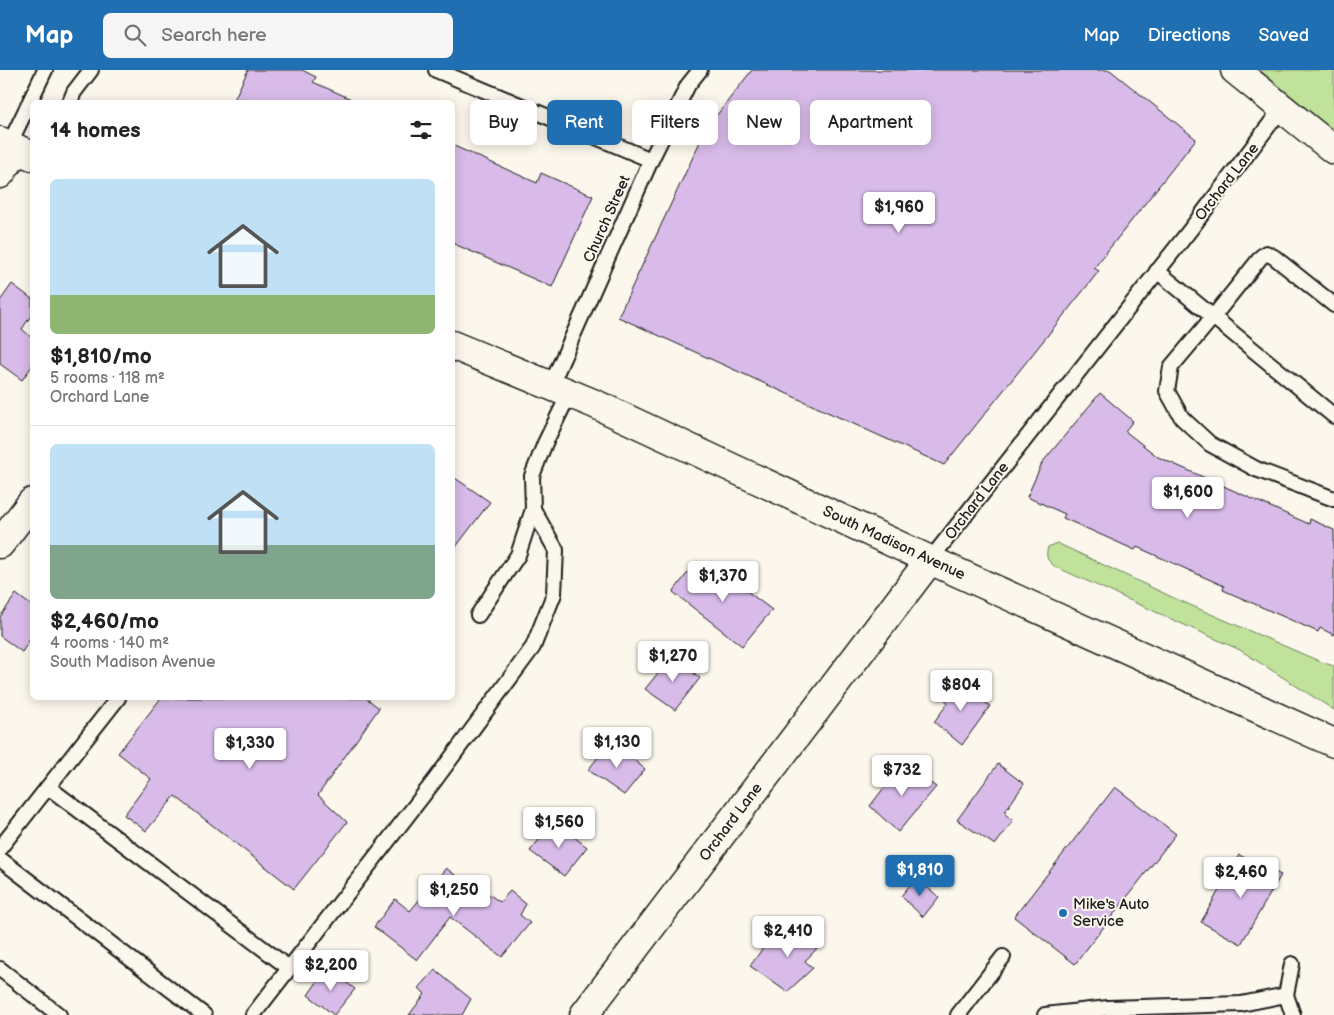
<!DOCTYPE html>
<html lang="en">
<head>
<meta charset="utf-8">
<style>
  :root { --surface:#fff; --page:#f6f6f6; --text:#222; --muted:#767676; --line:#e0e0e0; --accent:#1f6fb2 }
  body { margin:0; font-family:"Balsamiq Sans",sans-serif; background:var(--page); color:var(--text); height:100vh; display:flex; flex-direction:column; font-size:19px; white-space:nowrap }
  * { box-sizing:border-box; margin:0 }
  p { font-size:16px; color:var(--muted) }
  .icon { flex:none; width:28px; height:28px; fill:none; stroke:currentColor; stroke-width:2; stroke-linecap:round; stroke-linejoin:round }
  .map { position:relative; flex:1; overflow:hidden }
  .drawer { position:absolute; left:30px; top:30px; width:425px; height:600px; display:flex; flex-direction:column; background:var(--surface); border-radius:8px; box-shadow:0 2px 12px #0003 }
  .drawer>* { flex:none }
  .guide { position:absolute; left:470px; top:30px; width:475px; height:45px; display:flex; gap:10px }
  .price { position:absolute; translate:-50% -42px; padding:0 11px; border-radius:5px; background:#fff; color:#222; font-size:16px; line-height:32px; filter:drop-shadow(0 1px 2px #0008) }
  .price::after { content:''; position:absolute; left:50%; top:30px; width:15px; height:11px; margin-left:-8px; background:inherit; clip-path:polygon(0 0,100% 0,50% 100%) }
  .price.current { background:var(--accent); color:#fff }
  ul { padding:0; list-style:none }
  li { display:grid; align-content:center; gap:10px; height:265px; padding:0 20px }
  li+li { border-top:1px solid var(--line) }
  li span { display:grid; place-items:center; height:155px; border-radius:8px; color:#555 }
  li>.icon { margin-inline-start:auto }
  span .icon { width:90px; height:90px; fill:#fffc; stroke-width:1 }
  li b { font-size:21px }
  h2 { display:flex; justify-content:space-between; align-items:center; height:60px; padding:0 20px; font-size:21px }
  .chip { padding:0 18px; border-radius:8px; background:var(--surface); box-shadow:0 2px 12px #0003; font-size:18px; line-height:45px }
  .chip.current { background:var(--accent); color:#fff }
  header { display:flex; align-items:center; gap:30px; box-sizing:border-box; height:70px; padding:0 25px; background:var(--accent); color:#fff }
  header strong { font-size:24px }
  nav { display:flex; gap:28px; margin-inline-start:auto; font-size:18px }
  .search { width:350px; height:45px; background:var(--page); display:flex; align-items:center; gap:12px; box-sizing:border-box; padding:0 18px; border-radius:8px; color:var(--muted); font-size:19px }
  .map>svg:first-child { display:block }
</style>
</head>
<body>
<header>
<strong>Map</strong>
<div class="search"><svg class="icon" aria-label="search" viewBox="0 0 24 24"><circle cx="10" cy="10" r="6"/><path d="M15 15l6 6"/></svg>Search here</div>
<nav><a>Map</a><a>Directions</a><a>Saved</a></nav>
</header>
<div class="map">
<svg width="1334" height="945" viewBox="0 0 1334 945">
  <rect width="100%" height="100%" fill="#fbf7ec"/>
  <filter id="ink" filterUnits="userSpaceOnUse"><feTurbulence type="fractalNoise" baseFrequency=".02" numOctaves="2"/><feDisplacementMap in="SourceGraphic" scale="10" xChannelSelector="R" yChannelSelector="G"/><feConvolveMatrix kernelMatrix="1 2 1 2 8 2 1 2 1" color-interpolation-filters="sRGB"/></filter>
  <g filter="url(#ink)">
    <g fill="#c0e29b" stroke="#6e7f5c">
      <path d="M1255,0H1334V64Z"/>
      <path d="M1057,473L1174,528L1321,592L1334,596V640L1240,580L1056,497C1047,491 1045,487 1048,477Z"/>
    </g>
    <g fill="#d8bbe9" stroke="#1c1c1c">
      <path d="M248,0H302L316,7L313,12L358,32H233Z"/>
      <path d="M752,0H1110L1196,69L1094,198L1099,201L944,395L618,247L706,59Z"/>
      <path d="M452,75L537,113L541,103L593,126L552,217L452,173Z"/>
      <path d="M12,214L32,229V244L22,259L32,268V296L22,310L0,294V231Z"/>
      <path d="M1100,323L1133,351L1125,361L1158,387L1309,454L1310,449L1334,460V565L1320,558L1318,562L1223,520L1224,516L1137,477L1135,480L1063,448L1065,444L1027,427L1042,393Z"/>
      <path d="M452,406L490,432L452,482Z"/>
      <path d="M695,493L719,511L724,504L772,540L742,576L673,522Z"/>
      <path d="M16,524L32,536V566L22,582L0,566V547Z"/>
      <path d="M672,586L700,608L675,640L645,619Z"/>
      <path d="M954,609L990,636L962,675L934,652L948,633L942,626Z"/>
      <path d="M161,628H366L379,638L318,725L347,752L294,819L175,726L146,761L124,745L151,709L118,683Z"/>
      <path d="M611,671L645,699L624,725L588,700Z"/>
      <path d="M903,693L936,717L898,762L870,736Z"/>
      <path d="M998,694L1024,714L1004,743L1013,751L995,775L957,750Z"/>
      <path d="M1115,717L1176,764L1075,894L1014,847Z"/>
      <path d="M554,751L587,777L564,806L530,781Z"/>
      <path d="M1239,785L1281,805L1241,874L1201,852Z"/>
      <path d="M446,798L484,827L487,823L500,832L510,821L526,834L520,845L530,853L502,887L450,847L417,890L374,857L395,829L410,841Z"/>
      <path d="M916,808L939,827L923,847L901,826Z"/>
      <path d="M803,852L825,870L805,891L813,898L787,922L750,896L773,864L785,875Z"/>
      <path d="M327,898L355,919L334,945L308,925Z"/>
      <path d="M435,900L471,929L462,945H409L425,924L419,918Z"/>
    </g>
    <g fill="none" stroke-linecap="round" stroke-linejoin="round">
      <defs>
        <g id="lane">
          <path d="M436,0L651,90"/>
          <path d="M70,32L74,22L91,0"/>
          <path d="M9,75L45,0"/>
          <path d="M1157,201L1334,346"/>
          <path d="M1334,235L1274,187L1266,183L1261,187L1213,247L1171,297L1167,321L1182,348L1210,374L1256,399L1334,429"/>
          <path d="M551,315L651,90L688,15L700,0"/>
          <path d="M930,490L1190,160L1282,38"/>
          <path d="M478,545L518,485L533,439"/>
          <path d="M48,717L289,898"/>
          <path d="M0,778L118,628"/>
          <path d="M0,789L204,945"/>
          <path d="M1292,894L1286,925L1293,945"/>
          <path d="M0,899L59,945"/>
          <path d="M253,945L435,710L533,577L554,524L556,480L533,439L532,406L545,373L569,324"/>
          <path d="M958,945L1003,887"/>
          <path d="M1045,945L1108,938L1241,934L1286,925"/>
        </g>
        <g id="street">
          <path d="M0,104L18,79"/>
          <path d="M0,474L32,432"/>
          <path d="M584,945L930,490"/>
        </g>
        <g id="secondary">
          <path d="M1235,0L1334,80"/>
          <path d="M0,71L32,86"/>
          <path d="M452,275L595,334L930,490L1334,673"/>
        </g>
      </defs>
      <use href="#lane" stroke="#1c1c1c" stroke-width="18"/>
      <use href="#street" stroke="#1c1c1c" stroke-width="31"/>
      <use href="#secondary" stroke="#1c1c1c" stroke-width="31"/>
      <use href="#lane" stroke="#fbf7ec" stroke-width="14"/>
      <use href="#street" stroke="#fbf7ec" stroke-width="28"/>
      <use href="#secondary" stroke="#fbf7ec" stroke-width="28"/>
    </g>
  </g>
  <circle fill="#1f6fb2" stroke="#fbf7ec" stroke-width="2" cx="1063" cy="843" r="5"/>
  <g text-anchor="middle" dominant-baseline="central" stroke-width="4" stroke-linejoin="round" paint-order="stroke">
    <g font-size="15" fill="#1c1c1c" stroke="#fbf7ec">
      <text transform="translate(1227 112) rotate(-52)">Orchard Lane</text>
      <text transform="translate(607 149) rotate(-66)">Church Street</text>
      <text transform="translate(977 431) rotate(-52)">Orchard Lane</text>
      <text transform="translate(894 473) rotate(25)">South Madison Avenue</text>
      <text transform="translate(731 752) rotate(-53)">Orchard Lane</text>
    </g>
    <g font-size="15" fill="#1c1c1c" stroke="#fbf7ec" text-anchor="start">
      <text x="1073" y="834">Mike's Auto<tspan x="1073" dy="17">Service</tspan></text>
    </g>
  </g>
</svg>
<b class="price" style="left:899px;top:164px">$1,960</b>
<b class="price" style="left:1188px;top:449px">$1,600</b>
<b class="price" style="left:723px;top:533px">$1,370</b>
<b class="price" style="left:673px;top:613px">$1,270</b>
<b class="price" style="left:961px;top:642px">$804</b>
<b class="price" style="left:617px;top:699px">$1,130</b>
<b class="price" style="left:250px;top:700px">$1,330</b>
<b class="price" style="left:902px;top:727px">$732</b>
<b class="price" style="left:559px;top:779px">$1,560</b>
<b class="price current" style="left:920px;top:827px">$1,810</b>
<b class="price" style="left:1241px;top:829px">$2,460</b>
<b class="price" style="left:454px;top:847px">$1,250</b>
<b class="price" style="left:788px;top:888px">$2,410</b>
<b class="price" style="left:331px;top:922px">$2,200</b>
<div class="guide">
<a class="chip">Buy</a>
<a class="chip current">Rent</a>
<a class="chip">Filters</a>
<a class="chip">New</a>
<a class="chip">Apartment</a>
</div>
<section class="drawer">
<h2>14 homes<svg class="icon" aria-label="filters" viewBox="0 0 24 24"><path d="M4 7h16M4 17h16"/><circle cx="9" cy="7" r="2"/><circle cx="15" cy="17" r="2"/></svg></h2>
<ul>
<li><span style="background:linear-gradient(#bfe0f5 75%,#8fb573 0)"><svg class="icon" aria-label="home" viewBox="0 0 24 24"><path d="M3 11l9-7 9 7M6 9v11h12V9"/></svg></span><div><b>$1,810/mo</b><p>5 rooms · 118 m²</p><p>Orchard Lane</p></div></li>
<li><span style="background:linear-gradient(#bfe0f5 65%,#7fa58c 0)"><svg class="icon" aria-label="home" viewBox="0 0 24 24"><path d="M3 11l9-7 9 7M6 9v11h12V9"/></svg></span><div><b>$2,460/mo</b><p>4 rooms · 140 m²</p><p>South Madison Avenue</p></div></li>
</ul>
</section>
</div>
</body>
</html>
